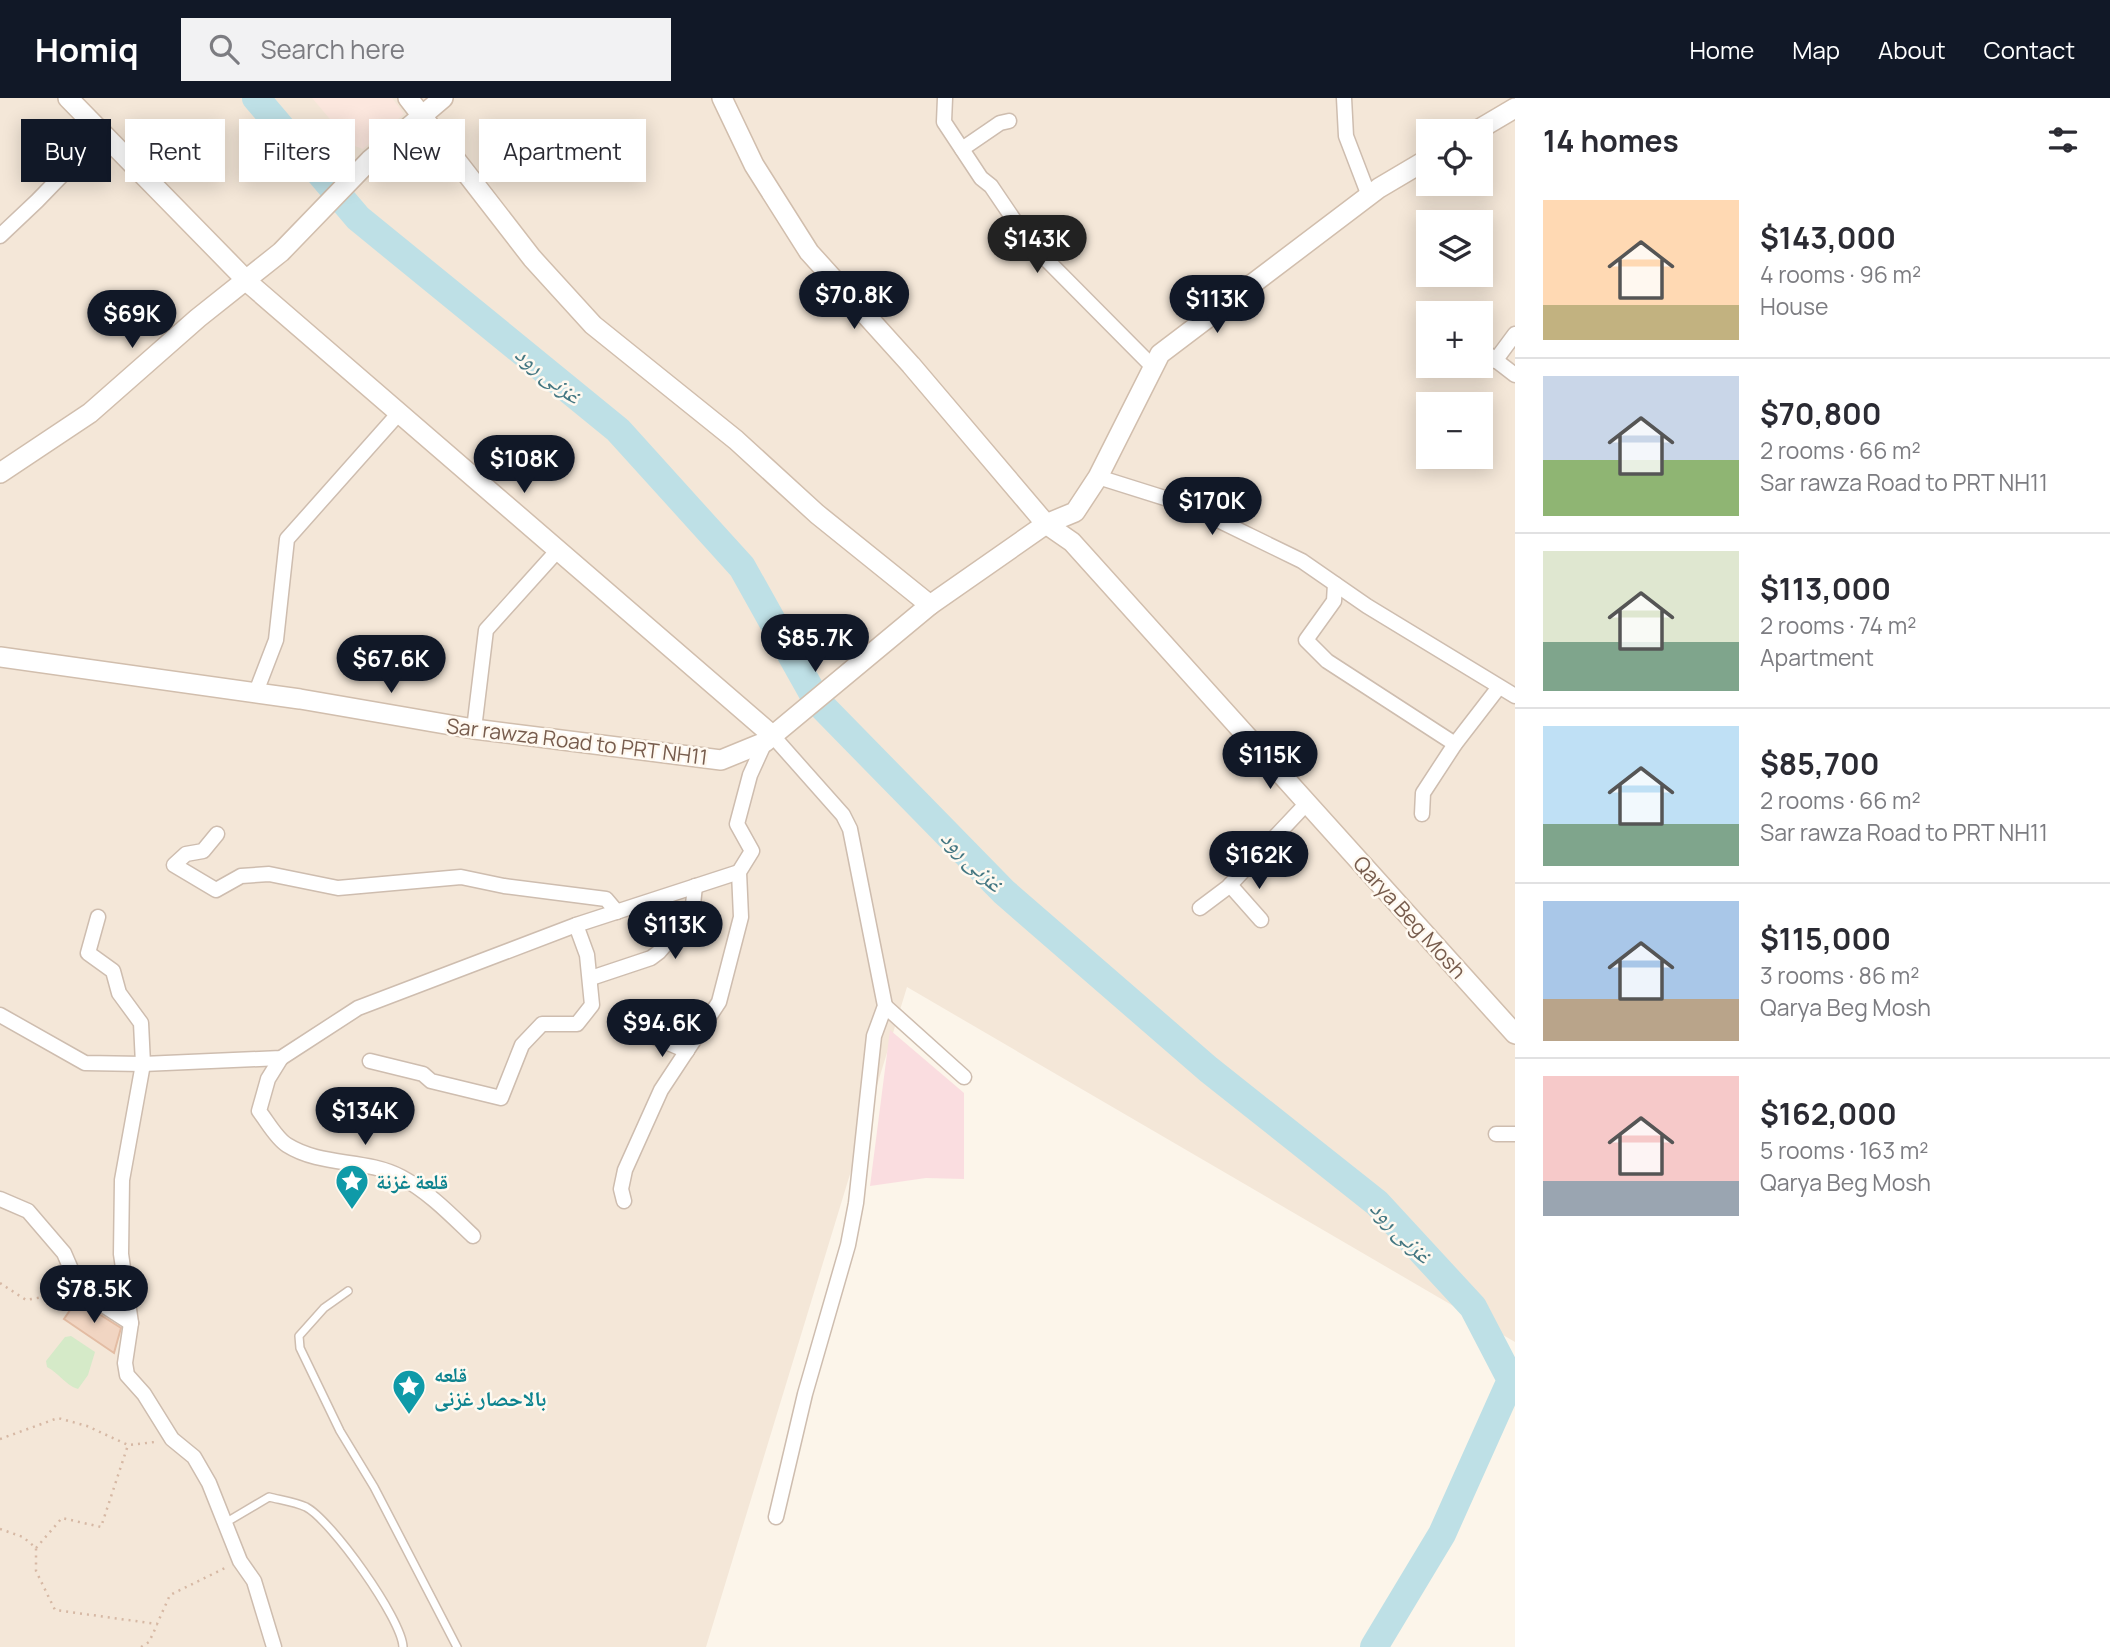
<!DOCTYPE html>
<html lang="en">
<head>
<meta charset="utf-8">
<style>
  :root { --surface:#fff; --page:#f2f2f3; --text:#2b2b33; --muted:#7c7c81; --line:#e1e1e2; --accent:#111827 }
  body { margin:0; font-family:Manrope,"Noto Naskh Arabic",sans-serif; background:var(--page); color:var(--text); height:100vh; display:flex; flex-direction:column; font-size:26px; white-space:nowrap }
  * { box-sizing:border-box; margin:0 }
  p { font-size:23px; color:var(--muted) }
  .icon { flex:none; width:38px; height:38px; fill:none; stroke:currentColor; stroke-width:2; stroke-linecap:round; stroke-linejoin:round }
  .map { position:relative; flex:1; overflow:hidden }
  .details { display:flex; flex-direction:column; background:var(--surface); width:595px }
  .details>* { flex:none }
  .guide { position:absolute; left:21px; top:21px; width:665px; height:63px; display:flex; gap:14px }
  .fabs { position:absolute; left:1416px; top:21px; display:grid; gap:14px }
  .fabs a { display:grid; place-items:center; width:77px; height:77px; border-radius:0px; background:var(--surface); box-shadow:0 4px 18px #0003; font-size:35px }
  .price { position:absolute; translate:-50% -60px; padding:0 16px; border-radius:24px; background:var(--accent); color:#fff; font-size:23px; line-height:46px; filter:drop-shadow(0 2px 4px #0008) }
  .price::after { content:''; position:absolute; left:50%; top:42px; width:21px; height:16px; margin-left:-10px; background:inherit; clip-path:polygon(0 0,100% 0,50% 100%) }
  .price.on { background:#222; color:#fff }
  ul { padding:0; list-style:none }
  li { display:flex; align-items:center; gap:21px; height:175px; padding:0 28px }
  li+li { border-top:2px solid var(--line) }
  li span { display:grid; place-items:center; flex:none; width:196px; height:140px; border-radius:0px; color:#555 }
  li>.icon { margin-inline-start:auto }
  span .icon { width:84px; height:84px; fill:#fffc; stroke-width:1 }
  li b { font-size:30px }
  h2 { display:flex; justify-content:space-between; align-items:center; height:84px; padding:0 28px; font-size:30px }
  .chip { padding:0 24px; border-radius:0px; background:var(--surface); box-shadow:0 4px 18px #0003; font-size:24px; line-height:63px }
  .chip.on { background:var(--accent); color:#fff }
  header { display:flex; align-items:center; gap:42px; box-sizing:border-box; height:98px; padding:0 35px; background:var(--accent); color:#fff }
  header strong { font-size:33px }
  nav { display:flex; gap:38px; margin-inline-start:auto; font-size:24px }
  .search { width:490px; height:63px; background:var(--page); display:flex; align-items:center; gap:18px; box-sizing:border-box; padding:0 24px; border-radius:0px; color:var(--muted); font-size:26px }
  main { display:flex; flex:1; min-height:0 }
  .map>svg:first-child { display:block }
</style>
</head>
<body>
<header>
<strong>Homiq</strong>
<div class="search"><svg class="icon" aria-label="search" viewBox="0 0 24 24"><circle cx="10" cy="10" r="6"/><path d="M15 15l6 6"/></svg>Search here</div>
<nav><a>Home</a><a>Map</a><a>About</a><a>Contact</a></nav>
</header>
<main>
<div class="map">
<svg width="1515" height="1549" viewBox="0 0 1515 1549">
  <rect width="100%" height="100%" fill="#fcf5ea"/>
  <path fill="#f4e7d8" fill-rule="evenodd" d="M0,0H1515V1244L907,889L706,1549H0ZM1428,33H1480V86H1428ZM1428,124H1480V177H1428ZM1428,215H1480V268H1428ZM1428,306H1480V359H1428Z"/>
  <path fill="#fce7de" d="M312,0H392L404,16L363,51L352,47Z"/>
  <path fill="#fadde0" d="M890,932L964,995V1081L926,1080L870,1088Z"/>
  <path fill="#d5eac8" d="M71,1238L95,1254L88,1277L78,1291C65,1287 59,1275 47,1269L46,1263L65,1239Z"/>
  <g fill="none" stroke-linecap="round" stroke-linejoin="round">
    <path stroke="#bee0e6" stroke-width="28" d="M256,0L358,120L618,332L742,469L817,603L1004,794L1208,971L1377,1105L1473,1209L1511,1282L1442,1436L1374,1549"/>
  </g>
  <path fill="#f1d5c2" stroke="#e3bca3" stroke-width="2" d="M77,1202L121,1230L114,1255L64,1221Z"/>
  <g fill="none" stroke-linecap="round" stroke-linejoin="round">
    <defs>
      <g id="lane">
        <path d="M348,1193L324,1210L299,1238L300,1250L340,1333L374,1389L457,1549"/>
        <path d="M225,1425L269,1399C281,1402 295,1404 306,1409C331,1422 402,1521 403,1549"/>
      </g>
      <g id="street">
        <path d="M945,0L944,24L981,80L991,88L1029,144L1153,269"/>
        <path d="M1344,0L1346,38L1369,98"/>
        <path d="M962,51L1000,25L1009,23"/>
        <path d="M0,138L37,103L102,36"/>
        <path d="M1480,250L1515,277"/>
        <path d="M1495,263L1515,236"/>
        <path d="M1098,379L1187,407L1302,463L1367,508L1515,598"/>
        <path d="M1335,486L1334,503L1306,542L1327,563L1455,646"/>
        <path d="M256,594L276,542L287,441L399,315"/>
        <path d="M474,631L486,532L558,452"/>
        <path d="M772,637L843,717L850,731L885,908L874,938L856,1105L848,1147L805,1296L776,1419"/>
        <path d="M1422,716L1423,695L1455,646L1499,589"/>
        <path d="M217,736L203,753L186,756L174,767L216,792L241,778L269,776L338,790L461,779L504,788L606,801L617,814"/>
        <path d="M1230,787L1261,822"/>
        <path d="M1200,810L1228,789L1307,705"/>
        <path d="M98,819L88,855L113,873L119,895L141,925L143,966L122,1082L121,1156L131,1225L125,1265L127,1277L144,1296L172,1341L194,1359L209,1385L240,1463L254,1483L274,1549"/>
        <path d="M591,880L651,860L659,854L692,816L695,788"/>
        <path d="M885,908L964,979"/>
        <path d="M0,917L85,965L143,966L281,960L358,910L576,827L739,774"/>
        <path d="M652,938L687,953"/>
        <path d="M281,960L268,981L259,1013C267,1023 276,1040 287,1047C322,1069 365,1060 401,1079C429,1094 451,1117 473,1138"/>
        <path d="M370,963L423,976L431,983L501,1000L522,947L542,926H577L592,907L587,857L576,827"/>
        <path d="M1496,1036H1515"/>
        <path d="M0,1101L28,1113L64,1155L80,1192L131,1225"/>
        <path d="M624,1103L621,1091L625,1072L661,992L719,904L741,819L739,774L752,753L737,726L750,677L765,644"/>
      </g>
      <g id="secondary">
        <path d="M68,0L251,187L772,637"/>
        <path d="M408,0L532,160L593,227L736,342L817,416L930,507"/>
        <path d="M722,0L754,67L809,154L911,267L1046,426L1072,444L1515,936"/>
        <path d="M1476,33L1515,10"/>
        <path d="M0,375L90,315L198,220L281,154L370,62L443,0"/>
        <path d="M0,559L300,601L474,631L721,662L765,644L930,507L1046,426L1075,414L1098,379L1160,256L1379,90L1428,61"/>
      </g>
    </defs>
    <use href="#lane" stroke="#cebdaf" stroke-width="10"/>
    <use href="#street" stroke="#cebdaf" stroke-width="17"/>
    <use href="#secondary" stroke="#d1bead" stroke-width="22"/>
    <g stroke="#d6b8a4" stroke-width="2.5" stroke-dasharray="2 5" stroke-linecap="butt">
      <path d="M0,1185L26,1202L66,1195"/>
      <path d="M0,1341L58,1320L87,1328L128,1347L155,1344"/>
      <path d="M0,1431L23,1439L36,1450V1473L55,1512L157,1526L170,1497L227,1469"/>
      <path d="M36,1450L62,1420L101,1429L128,1347"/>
      <path d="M141,1549L149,1544L157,1527"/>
    </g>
    <use href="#lane" stroke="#fff" stroke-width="7"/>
    <use href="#street" stroke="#fff" stroke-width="14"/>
    <use href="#secondary" stroke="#fff" stroke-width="19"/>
  </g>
  <defs>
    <symbol id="sight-pin" viewBox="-11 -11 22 30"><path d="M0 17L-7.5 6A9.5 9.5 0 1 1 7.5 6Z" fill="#0f9aa8" stroke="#fff9f0"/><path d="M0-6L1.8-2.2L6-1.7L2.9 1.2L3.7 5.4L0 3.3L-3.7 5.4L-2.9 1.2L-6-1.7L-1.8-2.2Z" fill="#fff"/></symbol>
  </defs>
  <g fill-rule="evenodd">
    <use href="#sight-pin" x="333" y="1064" width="38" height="52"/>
    <use href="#sight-pin" x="390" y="1269" width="38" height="52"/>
  </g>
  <g text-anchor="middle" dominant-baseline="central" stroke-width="5" stroke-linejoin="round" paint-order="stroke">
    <g font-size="21" fill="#775c4d" stroke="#fff9f0">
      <text transform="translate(577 643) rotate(7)">Sar rawza Road to PRT NH11</text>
      <text transform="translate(1410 819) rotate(48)">Qarya Beg Mosh</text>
    </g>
    <g font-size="21" font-weight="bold" fill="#0d838f" stroke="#fff9f0" text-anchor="start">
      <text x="376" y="1083">قلعة غزنة</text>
      <text x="434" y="1276">قلعه<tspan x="434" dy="24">بالاحصار غزنی</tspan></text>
    </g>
    <g font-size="23" font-style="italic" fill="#447782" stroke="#fff9f0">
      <text transform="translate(549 276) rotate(39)">غزنی رود</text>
      <text transform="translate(973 762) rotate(45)">غزنی رود</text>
      <text transform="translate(1402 1133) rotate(46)">غزنی رود</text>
    </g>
  </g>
</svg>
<div class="fabs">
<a><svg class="icon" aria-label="locate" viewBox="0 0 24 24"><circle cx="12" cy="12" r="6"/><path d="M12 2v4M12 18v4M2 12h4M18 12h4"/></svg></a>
<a><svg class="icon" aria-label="layers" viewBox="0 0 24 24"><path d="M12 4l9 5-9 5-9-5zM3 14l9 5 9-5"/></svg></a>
<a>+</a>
<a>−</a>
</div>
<b class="price on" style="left:1037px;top:177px">$143K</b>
<b class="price" style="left:854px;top:233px">$70.8K</b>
<b class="price" style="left:1217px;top:237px">$113K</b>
<b class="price" style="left:132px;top:252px">$69K</b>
<b class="price" style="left:524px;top:397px">$108K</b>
<b class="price" style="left:1212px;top:439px">$170K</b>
<b class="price" style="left:815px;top:576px">$85.7K</b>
<b class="price" style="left:391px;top:597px">$67.6K</b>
<b class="price" style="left:1270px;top:693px">$115K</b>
<b class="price" style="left:1259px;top:793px">$162K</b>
<b class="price" style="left:675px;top:863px">$113K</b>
<b class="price" style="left:662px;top:961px">$94.6K</b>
<b class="price" style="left:365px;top:1049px">$134K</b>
<b class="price" style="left:94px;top:1227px">$78.5K</b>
<div class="guide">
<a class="chip on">Buy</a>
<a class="chip">Rent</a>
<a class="chip">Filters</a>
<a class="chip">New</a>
<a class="chip">Apartment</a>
</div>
</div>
<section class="details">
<h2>14 homes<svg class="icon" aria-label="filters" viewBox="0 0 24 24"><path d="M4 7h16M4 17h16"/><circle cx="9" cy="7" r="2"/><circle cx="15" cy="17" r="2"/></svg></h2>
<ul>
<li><span style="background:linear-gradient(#ffd9b3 75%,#c2b280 0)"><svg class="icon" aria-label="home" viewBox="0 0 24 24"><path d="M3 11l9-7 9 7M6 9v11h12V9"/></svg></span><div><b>$143,000</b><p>4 rooms · 96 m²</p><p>House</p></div></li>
<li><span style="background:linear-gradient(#c9d6e8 60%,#8fb573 0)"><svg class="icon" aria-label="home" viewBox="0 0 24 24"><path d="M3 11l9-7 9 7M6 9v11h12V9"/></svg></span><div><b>$70,800</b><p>2 rooms · 66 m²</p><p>Sar rawza Road to PRT NH11</p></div></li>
<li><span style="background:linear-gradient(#dfe7d0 65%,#7fa58c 0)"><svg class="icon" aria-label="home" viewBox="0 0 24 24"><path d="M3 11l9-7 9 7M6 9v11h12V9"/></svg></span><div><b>$113,000</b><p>2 rooms · 74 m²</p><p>Apartment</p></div></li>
<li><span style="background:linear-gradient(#bfe0f5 70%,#7fa58c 0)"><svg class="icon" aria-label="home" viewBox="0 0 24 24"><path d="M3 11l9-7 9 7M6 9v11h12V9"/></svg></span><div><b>$85,700</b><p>2 rooms · 66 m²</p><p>Sar rawza Road to PRT NH11</p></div></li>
<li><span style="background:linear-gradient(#a9c7e8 70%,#b9a48a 0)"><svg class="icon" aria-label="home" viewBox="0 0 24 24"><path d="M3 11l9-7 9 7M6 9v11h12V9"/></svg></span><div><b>$115,000</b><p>3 rooms · 86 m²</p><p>Qarya Beg Mosh</p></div></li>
<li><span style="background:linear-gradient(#f6c9c9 75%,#9aa5b1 0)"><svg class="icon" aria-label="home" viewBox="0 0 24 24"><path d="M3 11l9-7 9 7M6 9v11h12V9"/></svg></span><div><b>$162,000</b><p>5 rooms · 163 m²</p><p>Qarya Beg Mosh</p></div></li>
</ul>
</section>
</main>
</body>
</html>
